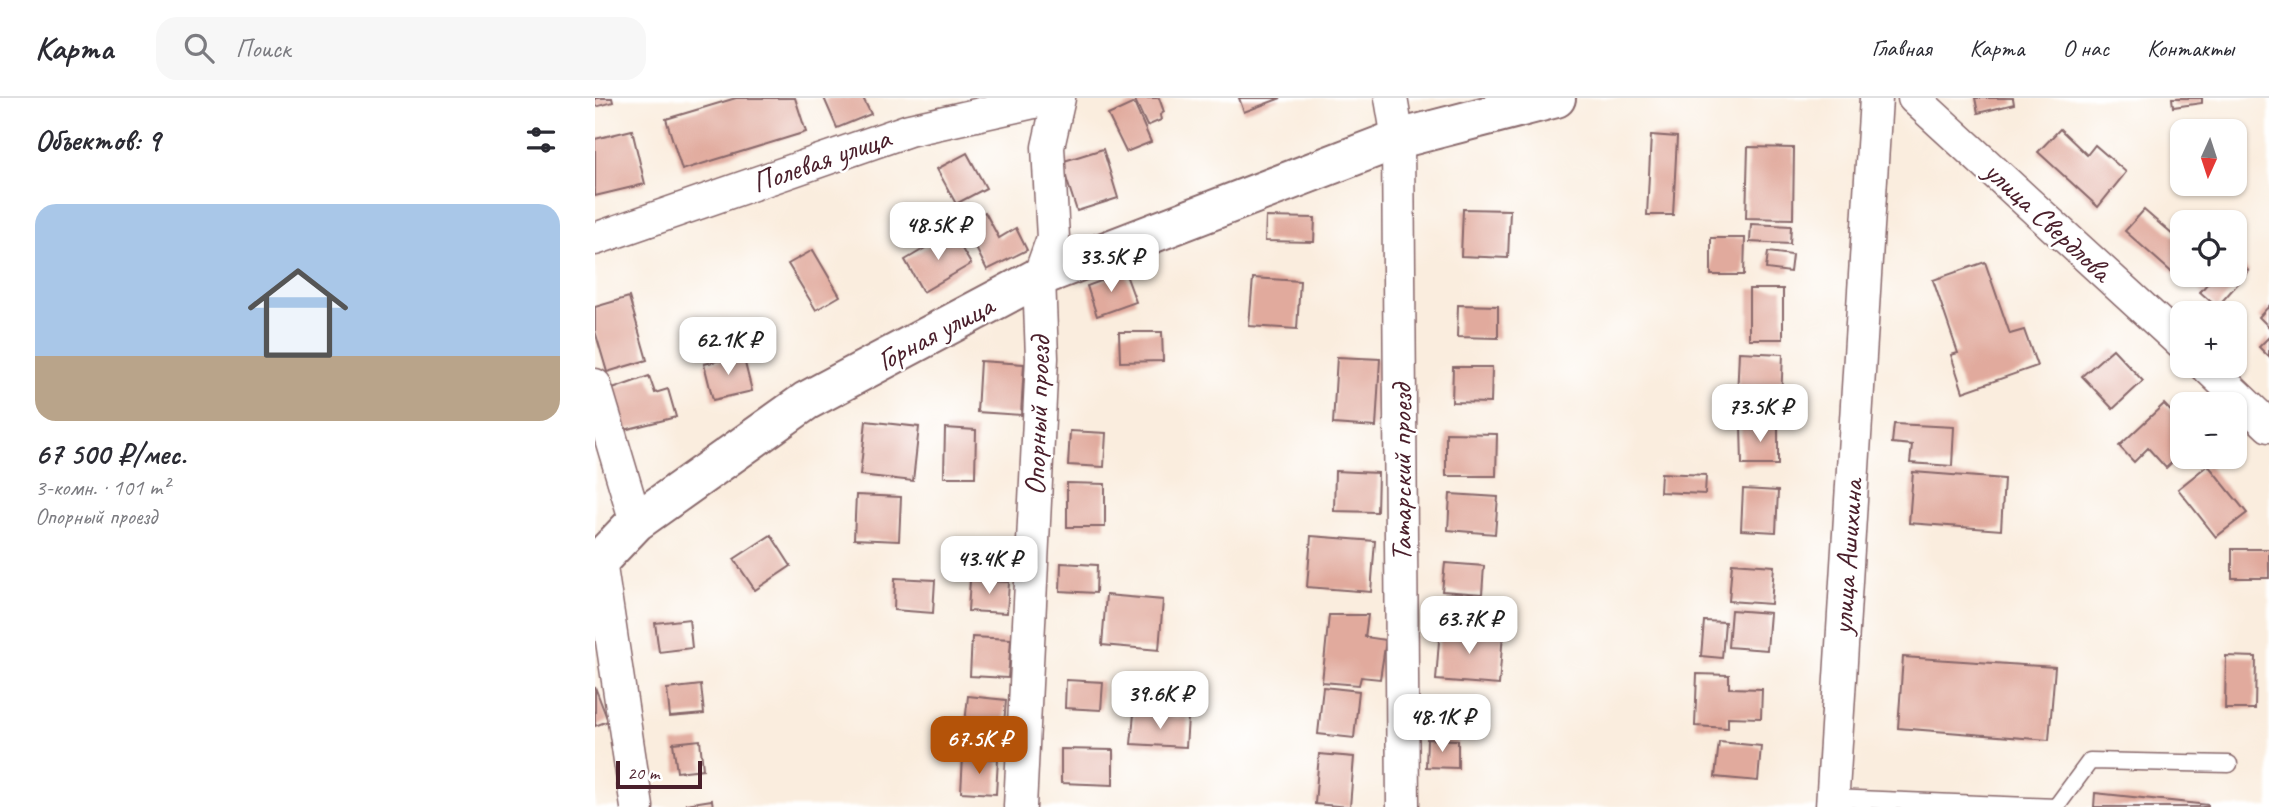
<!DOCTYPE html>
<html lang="ru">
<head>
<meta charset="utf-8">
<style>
  :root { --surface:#fff; --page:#f7f7f7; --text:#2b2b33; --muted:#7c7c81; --line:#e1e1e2; --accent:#b45309 }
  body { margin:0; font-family:Caveat,sans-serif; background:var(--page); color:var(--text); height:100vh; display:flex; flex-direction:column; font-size:26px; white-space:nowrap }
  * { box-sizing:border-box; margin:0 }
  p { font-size:23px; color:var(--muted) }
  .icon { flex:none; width:38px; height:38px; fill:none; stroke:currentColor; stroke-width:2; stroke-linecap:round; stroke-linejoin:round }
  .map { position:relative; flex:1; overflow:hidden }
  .details { display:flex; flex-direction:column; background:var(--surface); width:595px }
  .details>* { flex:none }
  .needle { width:46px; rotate:183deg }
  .tools { position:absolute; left:1575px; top:21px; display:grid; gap:14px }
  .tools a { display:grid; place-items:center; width:77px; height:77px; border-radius:14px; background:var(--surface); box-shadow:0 2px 5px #0004; font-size:35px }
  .scale { position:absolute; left:21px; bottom:18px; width:86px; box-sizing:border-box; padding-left:7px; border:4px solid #4a1f2b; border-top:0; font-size:19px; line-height:24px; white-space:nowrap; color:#4a1f2b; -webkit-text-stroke:5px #fff; paint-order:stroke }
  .price { position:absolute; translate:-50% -60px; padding:0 16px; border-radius:14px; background:#fff; color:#222; font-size:23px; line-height:46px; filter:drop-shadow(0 2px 4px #0008) }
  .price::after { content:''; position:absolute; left:50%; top:42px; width:21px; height:16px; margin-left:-10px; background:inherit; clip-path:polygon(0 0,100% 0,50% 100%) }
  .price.active { background:var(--accent); color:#fff }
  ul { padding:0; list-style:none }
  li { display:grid; align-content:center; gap:14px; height:371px; padding:0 35px }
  li span { display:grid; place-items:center; height:217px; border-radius:21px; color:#555 }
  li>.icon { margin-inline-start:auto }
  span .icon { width:126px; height:126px; fill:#fffc; stroke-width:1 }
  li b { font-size:30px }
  h2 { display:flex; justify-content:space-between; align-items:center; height:84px; padding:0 35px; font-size:30px }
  header { display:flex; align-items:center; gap:42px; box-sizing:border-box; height:98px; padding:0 35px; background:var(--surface); border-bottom:2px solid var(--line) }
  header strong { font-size:33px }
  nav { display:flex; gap:38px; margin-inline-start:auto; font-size:24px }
  .search { width:490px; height:63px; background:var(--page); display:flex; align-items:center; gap:18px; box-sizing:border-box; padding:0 24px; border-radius:21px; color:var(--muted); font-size:26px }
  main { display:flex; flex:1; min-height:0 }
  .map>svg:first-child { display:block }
</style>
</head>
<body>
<header>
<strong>Карта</strong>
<div class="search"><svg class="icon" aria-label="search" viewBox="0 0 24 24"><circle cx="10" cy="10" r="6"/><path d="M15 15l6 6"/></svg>Поиск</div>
<nav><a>Главная</a><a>Карта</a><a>О нас</a><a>Контакты</a></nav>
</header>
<main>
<section class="details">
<h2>Объектов: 9<svg class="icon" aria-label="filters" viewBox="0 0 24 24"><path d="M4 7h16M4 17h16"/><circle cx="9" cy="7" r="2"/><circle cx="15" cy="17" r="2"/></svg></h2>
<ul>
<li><span style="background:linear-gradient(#a9c7e8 70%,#b9a48a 0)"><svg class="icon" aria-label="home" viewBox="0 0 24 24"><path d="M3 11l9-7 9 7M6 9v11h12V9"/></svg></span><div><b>67 500 ₽/мес.</b><p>3-комн. · 101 m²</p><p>Опорный проезд</p></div></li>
</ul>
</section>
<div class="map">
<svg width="1674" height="709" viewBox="0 0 1674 709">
  <rect width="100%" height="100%" fill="#fff"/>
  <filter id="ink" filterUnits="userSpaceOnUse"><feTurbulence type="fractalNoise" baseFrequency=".0143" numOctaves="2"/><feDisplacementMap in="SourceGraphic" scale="14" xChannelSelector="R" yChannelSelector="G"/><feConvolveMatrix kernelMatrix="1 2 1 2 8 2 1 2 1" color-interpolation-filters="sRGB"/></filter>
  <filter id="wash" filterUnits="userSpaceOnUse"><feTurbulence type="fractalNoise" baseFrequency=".00686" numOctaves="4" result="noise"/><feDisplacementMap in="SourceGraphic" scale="28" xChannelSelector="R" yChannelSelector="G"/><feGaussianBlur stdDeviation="1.57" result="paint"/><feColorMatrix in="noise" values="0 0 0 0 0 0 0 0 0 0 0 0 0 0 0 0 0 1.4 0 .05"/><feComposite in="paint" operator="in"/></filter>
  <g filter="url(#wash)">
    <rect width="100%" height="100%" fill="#faedde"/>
    <g id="blocks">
      <g fill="#e1aa9d">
        <path d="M0,0H17L18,4L0,9Z"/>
        <path d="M141,0H200L211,34L87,72L71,21Z"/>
        <path d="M229,0H268L276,16L242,30Z"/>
        <path d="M539,0H564L569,14L565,17L566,22L552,28Z"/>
        <path d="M644,0H686L649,14Z"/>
        <path d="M1380,0H1418L1419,6L1383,15Z"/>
        <path d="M1577,0H1607V5L1578,9Z"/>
        <path d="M539,5L556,44L531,54L513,17Z"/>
        <path d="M1465,31L1492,57L1500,47L1531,74L1503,109L1443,54Z"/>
        <path d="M37,32L50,86L0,98V41Z"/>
        <path d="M1056,37L1082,39L1078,117H1052Z"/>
        <path d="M1153,49L1199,50L1198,121L1151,120Z"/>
        <path d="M508,51L523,100L482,113L466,64Z"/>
        <path d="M372,55L391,90L361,106L342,71Z"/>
        <path d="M868,111L915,112L913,160L866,158Z"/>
        <path d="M1549,112L1587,145V172L1582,179L1530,133Z"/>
        <path d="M390,114L404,140L421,130L432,152L392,172L368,124Z"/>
        <path d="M671,119L720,120L719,144L670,143Z"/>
        <path d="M1156,126L1196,128L1195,146L1155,144Z"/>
        <path d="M357,134L376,166L328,194L310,162Z"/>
        <path d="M1116,140H1150L1149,177H1116Z"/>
        <path d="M218,152L245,198L221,212L193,166Z"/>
        <path d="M1173,154L1197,157L1195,174L1171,171Z"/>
        <path d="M1640,161L1654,173L1622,209L1605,194L1620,177H1640Z"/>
        <path d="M1390,164L1415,236L1429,232L1442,268L1368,294L1356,257L1363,255L1338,182Z"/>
        <path d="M530,174L541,204L502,218L492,188Z"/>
        <path d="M658,180L705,183L702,231L654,228Z"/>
        <rect x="1154" y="191" width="34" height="50"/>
        <path d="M34,199L52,262L12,274L0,233V209Z"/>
        <path d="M863,207L903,208V240L862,239Z"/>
        <path d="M1674,208V229L1664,219Z"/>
        <path d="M524,234H567L568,263L525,264Z"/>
        <path d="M1674,239V259L1664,249Z"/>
        <path d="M1518,251L1548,283L1518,311L1487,278Z"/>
        <path d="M1144,254L1188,256L1186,302L1142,299Z"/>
        <path d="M148,257L157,293L118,302L109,266Z"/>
        <path d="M742,259L785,261L781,329L738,326Z"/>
        <path d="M385,263L429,266L426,317L382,314Z"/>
        <path d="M858,269H897L896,305L857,304Z"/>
        <path d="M54,278L60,295L73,291L81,319L25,333L15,292Z"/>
        <path d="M1569,306L1587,325V355L1571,370L1553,350L1539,364L1524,348Z"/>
        <path d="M271,323L324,329L318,383L265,377Z"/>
        <path d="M1146,326H1183V367H1147Z"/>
        <path d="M1299,326L1359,329L1357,368L1315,365L1317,347L1297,345Z"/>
        <path d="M350,330L381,332L380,379H349Z"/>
        <path d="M475,333L511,335L509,369L473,367Z"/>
        <path d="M851,335L902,336L901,378H851Z"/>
        <path d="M1613,367L1652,415L1621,439L1583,391Z"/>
        <path d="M740,373L783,375L782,414L739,413Z"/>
        <path d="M1318,374L1409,381L1406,432L1314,425Z"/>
        <path d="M1066,375L1111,377L1110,396L1065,394Z"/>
        <path d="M472,385L510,386V429H472Z"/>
        <path d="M1148,391L1183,393L1181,434L1146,432Z"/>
        <path d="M855,396L903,399L900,436L853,432Z"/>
        <path d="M261,397L306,399L304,443L259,441Z"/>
        <path d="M176,437L196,468L160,492L139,461Z"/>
        <path d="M716,438L780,443L776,494L712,489Z"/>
        <rect x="1637" y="451" width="37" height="29"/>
        <path d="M466,465L502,467L501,495L465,493Z"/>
        <path d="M850,465L889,468L887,496L847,493Z"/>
        <path d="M1137,465L1179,468L1176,506L1134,503Z"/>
        <path d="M300,480L340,482L338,515L299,512Z"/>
        <path d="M375,482L414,484L412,515L373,513Z"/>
        <path d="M511,497L568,502L564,552L507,547Z"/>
        <path d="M1136,512L1175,515L1172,552L1133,549Z"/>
        <path d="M734,517H773L770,539L791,542L785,581L766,579L764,587L727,584Z"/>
        <path d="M94,521L97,550L64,554L60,525Z"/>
        <path d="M1109,523L1130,524L1127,560L1106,558Z"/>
        <path d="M845,530L908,535L904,587L841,582Z"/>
        <path d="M377,539L416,541L413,580L375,578Z"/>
        <path d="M1631,558L1661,559L1660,611H1630Z"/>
        <path d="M1308,559L1460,569L1454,642L1303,630Z"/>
        <path d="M1102,576L1134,577V590L1167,591L1166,620L1133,619V630L1100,628Z"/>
        <path d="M471,582L508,584L506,612L470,610Z"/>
        <path d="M106,587L109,616L75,619L72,591Z"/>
        <path d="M0,589L13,623L0,628Z"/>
        <path d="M728,589L764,593L759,640L723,636Z"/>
        <path d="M373,598L411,602L408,638L369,634Z"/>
        <path d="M840,601L883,604L881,635L837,632Z"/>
        <path d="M539,616L593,620L591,649L536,646Z"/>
        <path d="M832,641L863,642V670L831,669Z"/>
        <path d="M105,642L108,671L82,674L78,645Z"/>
        <path d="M1124,644L1166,648L1163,683L1120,679Z"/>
        <path d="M466,651L518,652V687L466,685Z"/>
        <path d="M724,656L759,659L755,709L720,706Z"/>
        <path d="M368,659L403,661L401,696L366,694Z"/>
        <path d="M1500,695L1613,707V709H1499Z"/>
        <path d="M117,702L118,709H92L91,706Z"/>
      </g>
    </g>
  </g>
  <g filter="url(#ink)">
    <use href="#blocks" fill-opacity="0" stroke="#88676a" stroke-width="2"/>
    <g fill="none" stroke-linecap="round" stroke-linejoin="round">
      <defs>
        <path id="lane" d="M1237,700L1461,709L1495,663L1634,666"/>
        <g id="street">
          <path d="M796,0L803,41L808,709"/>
          <path d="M1319,0L1587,246"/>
          <path d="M0,141L314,32L457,0"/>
          <path d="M1611,268L1674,328"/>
          <path d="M0,287L41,424"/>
          <path d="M5,463L42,709"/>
          <path d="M425,709L447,260L444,179L458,140L453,49L464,0"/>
          <path d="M1237,709L1281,0"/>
        </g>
        <path id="secondary" d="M0,467L41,424L211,303L444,179L803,41L961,0"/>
      </defs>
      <use href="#lane" stroke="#88676a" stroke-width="19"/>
      <use href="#street" stroke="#88676a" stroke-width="35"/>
      <use href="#secondary" stroke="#88676a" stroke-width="42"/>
      <use href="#lane" stroke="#fff" stroke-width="16"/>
      <use href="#street" stroke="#fff" stroke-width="32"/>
      <use href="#secondary" stroke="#fff" stroke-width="38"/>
    </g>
  </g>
  <g text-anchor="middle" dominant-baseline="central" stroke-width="5" stroke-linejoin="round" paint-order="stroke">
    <g font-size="30" fill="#4a1f2b" stroke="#fff">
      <text transform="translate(226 62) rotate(-19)">Полевая улица</text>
      <text transform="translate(1453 123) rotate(43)">улица Свердлова</text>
      <text transform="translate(340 235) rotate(-28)">Горная улица</text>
      <text transform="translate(442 318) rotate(-88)">Опорный проезд</text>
      <text transform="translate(806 375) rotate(-90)">Татарский проезд</text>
      <text transform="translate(1252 459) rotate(-86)">улица Ашихина</text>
    </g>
  </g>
</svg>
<div class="tools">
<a><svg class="needle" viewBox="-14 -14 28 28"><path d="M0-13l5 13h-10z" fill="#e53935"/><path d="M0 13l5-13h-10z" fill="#7c7c81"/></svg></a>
<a><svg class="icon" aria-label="locate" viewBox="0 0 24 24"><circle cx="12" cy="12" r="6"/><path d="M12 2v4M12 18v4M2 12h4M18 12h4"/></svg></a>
<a>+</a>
<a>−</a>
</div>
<div class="scale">20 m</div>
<b class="price" style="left:343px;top:164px">48.5K ₽</b>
<b class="price" style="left:516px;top:196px">33.5K ₽</b>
<b class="price" style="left:133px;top:279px">62.1K ₽</b>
<b class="price" style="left:1165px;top:346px">73.5K ₽</b>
<b class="price" style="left:394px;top:498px">43.4K ₽</b>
<b class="price" style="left:874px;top:558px">63.7K ₽</b>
<b class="price" style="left:565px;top:633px">39.6K ₽</b>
<b class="price" style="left:847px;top:656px">48.1K ₽</b>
<b class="price active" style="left:384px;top:678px">67.5K ₽</b>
</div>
</main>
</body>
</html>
